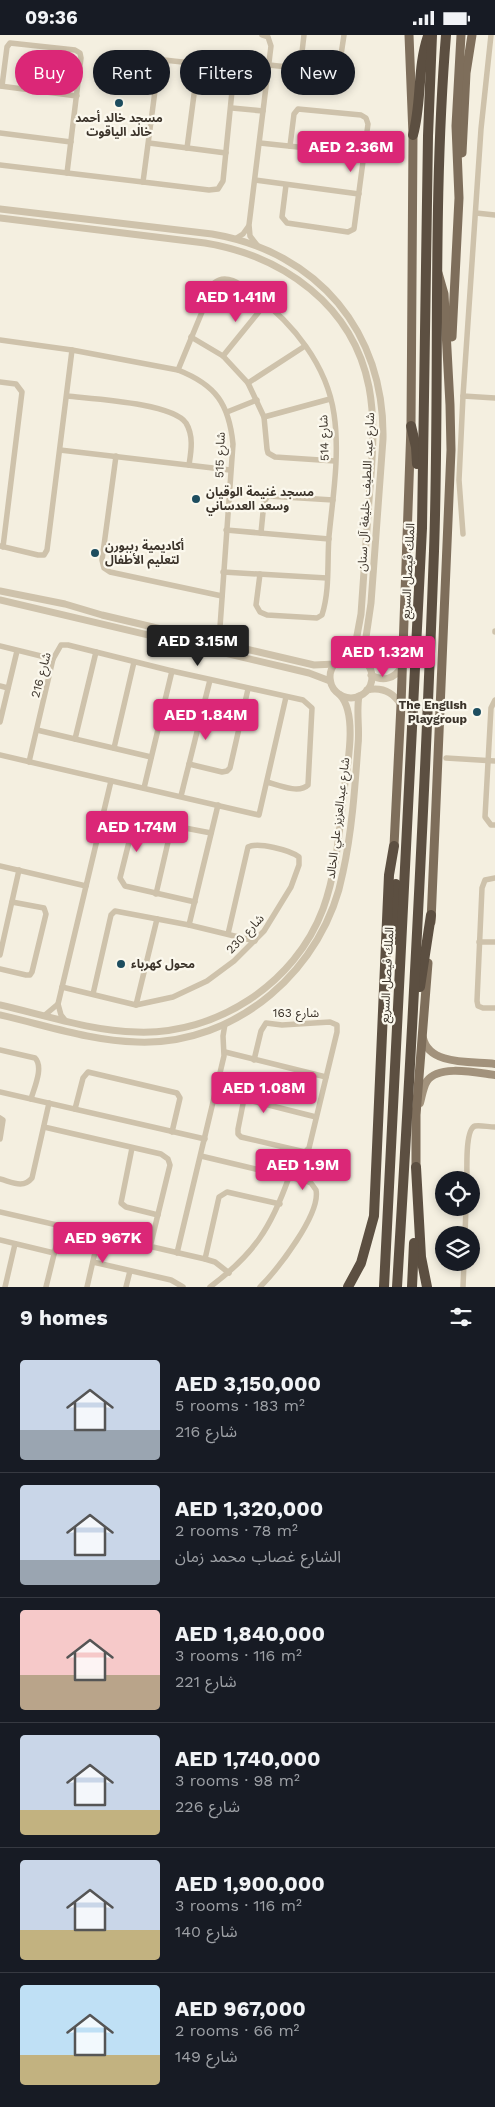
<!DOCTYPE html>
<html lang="en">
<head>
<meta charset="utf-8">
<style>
  :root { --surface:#171b24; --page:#20242c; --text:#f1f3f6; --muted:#9ea1a6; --line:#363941; --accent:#db2777 }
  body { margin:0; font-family:"Work Sans","Noto Sans Arabic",sans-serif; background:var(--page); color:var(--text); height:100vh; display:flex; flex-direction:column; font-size:19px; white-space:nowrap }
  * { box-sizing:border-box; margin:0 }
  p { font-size:16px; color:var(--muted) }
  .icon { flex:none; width:28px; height:28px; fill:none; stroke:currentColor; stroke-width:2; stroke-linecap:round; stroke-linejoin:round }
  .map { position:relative; height:1252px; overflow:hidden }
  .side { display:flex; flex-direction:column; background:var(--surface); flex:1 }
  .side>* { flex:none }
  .hud { position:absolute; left:15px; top:15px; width:465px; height:45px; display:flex; gap:10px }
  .tools { position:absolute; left:435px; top:1136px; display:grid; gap:10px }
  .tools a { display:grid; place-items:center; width:45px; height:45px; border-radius:50%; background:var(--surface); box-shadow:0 2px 8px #0003; font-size:25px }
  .price { position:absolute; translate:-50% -42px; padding:0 11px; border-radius:5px; background:var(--accent); color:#fff; font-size:16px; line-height:32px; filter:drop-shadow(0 1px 2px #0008) }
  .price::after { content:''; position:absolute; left:50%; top:30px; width:15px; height:11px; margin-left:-8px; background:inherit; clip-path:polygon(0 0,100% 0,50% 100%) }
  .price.on { background:#222; color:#fff }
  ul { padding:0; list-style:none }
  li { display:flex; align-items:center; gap:15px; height:125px; padding:0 20px }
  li+li { border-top:1px solid var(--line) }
  li span { display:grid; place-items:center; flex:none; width:140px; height:100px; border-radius:5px; color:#555 }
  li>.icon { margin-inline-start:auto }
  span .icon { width:60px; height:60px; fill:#fffc; stroke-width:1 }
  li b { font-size:21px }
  h2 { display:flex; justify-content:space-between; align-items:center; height:60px; padding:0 20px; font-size:21px }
  .chip { padding:0 18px; border-radius:22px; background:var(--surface); box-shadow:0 2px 8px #0003; font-size:18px; line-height:45px }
  .chip.on { background:var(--accent); color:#fff }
  .status { display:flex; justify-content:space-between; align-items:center; height:35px; padding:0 25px; background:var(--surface); direction:ltr }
  .status svg { height:14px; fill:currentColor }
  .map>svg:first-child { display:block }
</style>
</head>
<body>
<div class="status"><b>09:36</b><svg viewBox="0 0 49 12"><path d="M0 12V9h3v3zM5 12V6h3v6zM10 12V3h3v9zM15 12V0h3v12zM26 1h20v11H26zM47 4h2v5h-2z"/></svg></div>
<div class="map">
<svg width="495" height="1252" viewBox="0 0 495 1252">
  <rect width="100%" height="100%" fill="#f4efe0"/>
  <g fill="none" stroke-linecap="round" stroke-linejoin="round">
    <g stroke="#cec2ab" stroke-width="5.5">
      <path d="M164,25L228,32L234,36L223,146L218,154L209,155L143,147L158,33L159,30Z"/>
      <path d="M269,30L335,37L339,33L344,0"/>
      <path d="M300,34L304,0"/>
      <path d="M0,51L77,61"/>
      <path d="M2,51L7,12L10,8L75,15L80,18L81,23L67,138"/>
      <path d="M232,73L263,76"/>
      <path d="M0,98L71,107"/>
      <path d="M149,108L226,118"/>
      <path d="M260,108L364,119"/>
      <path d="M187,113L198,29"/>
      <path d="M0,130L143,147"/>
      <path d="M255,145L359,159"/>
      <path d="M286,150L282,182L287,188L348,197L354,194L368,89L366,83L361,80L298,74L294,79L290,111"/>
      <path d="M476,178L495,180"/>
      <path d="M235,204L243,199L248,192"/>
      <path d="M257,210L250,201L249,190L271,11L268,2L262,0"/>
      <path d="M191,302L223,321L248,348L264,382L267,414L268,418L275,422L335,426"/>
      <path d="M0,305L72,315L178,335C216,350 229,369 233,409L220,592L223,602L230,610"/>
      <path d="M223,321L266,268"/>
      <path d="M178,335L214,248C227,237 243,251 254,259C293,288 327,330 334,379C340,419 333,461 329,501C327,527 330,555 322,580L317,583L267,580L260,577L256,570L260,539"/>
      <path d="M0,347L16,349L22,357L3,512"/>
      <path d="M248,348L305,311"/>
      <path d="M67,361C93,364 172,368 186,388C194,401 191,417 189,430"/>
      <path d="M463,361L495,363"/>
      <path d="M227,377L257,365"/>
      <path d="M264,382L330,364"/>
      <path d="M60,415L230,435"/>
      <path d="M116,421L102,525L104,533L110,537L222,561"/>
      <path d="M226,495L329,504"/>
      <path d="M261,498L264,467L268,461L333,465"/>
      <path d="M463,499L459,445L463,361L481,94L491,0"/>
      <path d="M0,511L38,520H44L47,515L72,315"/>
      <path d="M223,537L327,543"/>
      <path d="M495,596V597"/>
      <path d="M207,604L215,599L220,592"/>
      <path d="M0,611L53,624"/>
      <path d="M0,651L8,653"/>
      <path d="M495,665L491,673L485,782L491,790H495"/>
      <path d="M0,687L17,616"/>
      <path d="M37,695L151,722"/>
      <path d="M75,704L96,617"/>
      <path d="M114,713L134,627"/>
      <path d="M0,720L259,780L286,662"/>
      <path d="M446,723L495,726"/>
      <path d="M29,727L53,624L61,610H68L172,636L303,665L312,673L308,750C299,759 278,750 267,747"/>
      <path d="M189,729L222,737L227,736L230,733L248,654"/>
      <path d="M144,753L172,636"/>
      <path d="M181,761L210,645"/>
      <path d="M0,831L86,851"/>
      <path d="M495,843L485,845L482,853L477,966L478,971L483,973H495"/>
      <path d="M156,859L172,790"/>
      <path d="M195,867L125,851L120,843L133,791L138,784L211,798"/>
      <path d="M189,890L218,770"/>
      <path d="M479,907H495"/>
      <path d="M0,920L19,835"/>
      <path d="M0,934L26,940H30L32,937L46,879L44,873L12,867"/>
      <path d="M62,952L136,970L173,962L207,946L234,926L264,896L291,852L299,830V822C290,815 258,807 248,812L228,899"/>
      <path d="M93,959L111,880L115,876L189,890L255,906"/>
      <path d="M136,970L157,884"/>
      <path d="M45,980L58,969"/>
      <path d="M65,985L61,980L58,969L111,746"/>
      <path d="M0,1015L35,1023C44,1032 34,1053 31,1064"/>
      <path d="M225,1017L326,1042"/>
      <path d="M0,1057L205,1104"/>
      <path d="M217,1057L316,1082"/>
      <path d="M244,1064L238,1094V1099L241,1102L305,1117L309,1113L337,997V990L330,987L282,990L266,988L261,996L254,1025"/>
      <path d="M75,1074L83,1043L88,1037L177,1058L180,1063L172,1097"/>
      <path d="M0,1083L3,1085L0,1104"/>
      <path d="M44,1092L161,1119L168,1124L170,1130L150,1212"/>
      <path d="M132,1113L121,1168L126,1172L158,1180"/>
      <path d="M201,1121L306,1146L311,1148L316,1155C321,1179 277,1235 260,1252"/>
      <path d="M0,1144C12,1147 23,1154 32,1143L49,1068"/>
      <path d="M467,1145C467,1135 465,1094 475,1091C480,1090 489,1092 495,1092"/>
      <path d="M0,1177L205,1224L215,1227L229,1238"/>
      <path d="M465,1200L466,1172"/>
      <path d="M0,1205L54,1218"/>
      <path d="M177,1218L224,1021L223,1001L225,989"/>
      <path d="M205,1224L219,1162L227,1157L280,1169"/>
      <path d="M93,1227L171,1245L183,1252"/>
      <path d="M5,1252L15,1209"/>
      <path d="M46,1252L61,1191"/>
      <path d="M87,1252L99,1200"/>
      <path d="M126,1252L130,1236"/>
      <path d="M210,1252C254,1219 271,1193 289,1142"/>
      <path d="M463,1252L464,1228"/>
    </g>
    <g stroke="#cec2ab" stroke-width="7">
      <path d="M0,174L212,199C318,217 385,297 383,404L371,568L365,609L366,628"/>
      <path d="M0,183L205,208C283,221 353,270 369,352C376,389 372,427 369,465C366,503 364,541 361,579L356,606L348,622"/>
      <path d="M0,556L65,569L102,580L314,630L335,629"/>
      <path d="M0,565L309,638L330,646"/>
      <circle cx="351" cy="642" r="21"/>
      <path d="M371,640C383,647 395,644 402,631"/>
      <path d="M367,655C381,652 393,657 401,670"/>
      <path d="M0,970C44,980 91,996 137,997C216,1000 295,949 323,874C336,838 339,800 343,763C346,737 359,680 340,660"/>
      <path d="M0,980C45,990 91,1006 137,1007C237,1011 325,933 343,837C352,796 355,752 358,710C360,694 356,677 359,661"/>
    </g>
    <g stroke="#a2927c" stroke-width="8">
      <path d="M423,1003C429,1031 473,1026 495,1029"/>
      <path d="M420,1068C422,1061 423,1052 427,1046C439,1029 478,1038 495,1040"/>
    </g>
    <g stroke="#7e6e5b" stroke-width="9">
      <path d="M462,118L466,38L472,0"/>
      <path d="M452,302L459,163L456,91L461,0"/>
      <path d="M394,811L401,670L411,391L413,100L409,0"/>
      <path d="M431,887L451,415L450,370L444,259L438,238"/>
      <path d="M416,1132V1080L428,928"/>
    </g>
    <g stroke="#5c4f41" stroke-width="10">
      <path d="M413,100C422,67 417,33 428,1"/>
      <path d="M411,391L416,412L417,429"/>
      <path d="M395,905L396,849"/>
      <path d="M420,952L431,880"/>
      <path d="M416,1132L421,1222L427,1252"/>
      <path d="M348,1252L361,1228L374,1181L389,840L394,811"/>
      <path d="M384,1252L422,493L428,101L432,0"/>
      <path d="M397,1252C412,1007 425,762 434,516C440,344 432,172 446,0"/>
      <path d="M412,1252L414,1208"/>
    </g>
  </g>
  <g fill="#1d4d5f" stroke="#fbf8ed" stroke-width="2">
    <circle cx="119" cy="68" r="5"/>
    <circle cx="196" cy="464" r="5"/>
    <circle cx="95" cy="518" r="5"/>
    <circle cx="477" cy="677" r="5"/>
    <circle cx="121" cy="929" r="5"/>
  </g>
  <g text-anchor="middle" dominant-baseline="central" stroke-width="4.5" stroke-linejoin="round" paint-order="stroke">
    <g font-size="12" font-weight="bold" fill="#3b332a" stroke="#fbf8ed" text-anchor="start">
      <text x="119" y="83" text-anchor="middle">مسجد خالد أحمد<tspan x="119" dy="14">خالد الياقوت</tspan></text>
      <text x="206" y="457">مسجد غنيمة الوقيان<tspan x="206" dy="14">وسعد العدساني</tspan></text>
      <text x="105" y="511">أكاديمية ريبورن<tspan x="105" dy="14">لتعليم الأطفال</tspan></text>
      <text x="467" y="670" text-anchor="end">The English<tspan x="467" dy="14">Playgroup</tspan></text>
      <text x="131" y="929">محول كهرباء</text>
    </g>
    <g font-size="12" fill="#3b332a" stroke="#fbf8ed">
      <text transform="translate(324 403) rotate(-92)">شارع 514</text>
      <text transform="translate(220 420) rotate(-88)">شارع 515</text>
      <text transform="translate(366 457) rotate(-87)">شارع عبد اللطيف خليفة آل سنان</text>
      <text transform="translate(408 536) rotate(-87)">الملك فيصل السريع</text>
      <text transform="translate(41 640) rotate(-75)">شارع 216</text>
      <text transform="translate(338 783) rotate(-83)">شارع عبدالعزيز علي الخالد</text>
      <text transform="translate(245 899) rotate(-47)">شارع 230</text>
      <text transform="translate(387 940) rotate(-87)">الملك فيصل السريع</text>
      <text x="296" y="978">شارع 163</text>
    </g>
  </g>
</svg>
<div class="tools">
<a><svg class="icon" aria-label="locate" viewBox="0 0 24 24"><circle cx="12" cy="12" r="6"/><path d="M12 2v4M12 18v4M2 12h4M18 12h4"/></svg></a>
<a><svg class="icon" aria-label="layers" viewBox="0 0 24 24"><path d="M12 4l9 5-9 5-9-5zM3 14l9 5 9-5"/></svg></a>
</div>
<b class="price" style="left:351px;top:138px">AED 2.36M</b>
<b class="price" style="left:236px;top:288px">AED 1.41M</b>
<b class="price on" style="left:198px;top:632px">AED 3.15M</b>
<b class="price" style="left:383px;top:643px">AED 1.32M</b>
<b class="price" style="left:206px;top:706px">AED 1.84M</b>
<b class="price" style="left:137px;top:818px">AED 1.74M</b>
<b class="price" style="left:264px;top:1079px">AED 1.08M</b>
<b class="price" style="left:303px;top:1156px">AED 1.9M</b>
<b class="price" style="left:103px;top:1229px">AED 967K</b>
<div class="hud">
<a class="chip on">Buy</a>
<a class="chip">Rent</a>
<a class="chip">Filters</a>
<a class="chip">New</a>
</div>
</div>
<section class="side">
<h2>9 homes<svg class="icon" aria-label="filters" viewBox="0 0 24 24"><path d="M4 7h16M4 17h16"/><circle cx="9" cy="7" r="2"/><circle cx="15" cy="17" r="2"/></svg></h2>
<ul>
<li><span style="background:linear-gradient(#c9d6e8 70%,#9aa5b1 0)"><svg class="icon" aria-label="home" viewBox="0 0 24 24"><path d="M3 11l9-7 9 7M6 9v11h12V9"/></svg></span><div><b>AED 3,150,000</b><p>5 rooms · 183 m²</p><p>شارع 216</p></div></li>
<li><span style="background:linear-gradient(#c9d6e8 75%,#9aa5b1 0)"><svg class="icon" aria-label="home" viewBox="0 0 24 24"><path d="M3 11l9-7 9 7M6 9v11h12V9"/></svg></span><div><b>AED 1,320,000</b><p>2 rooms · 78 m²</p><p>الشارع غصاب محمد زمان</p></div></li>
<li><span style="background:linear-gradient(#f6c9c9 65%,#b9a48a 0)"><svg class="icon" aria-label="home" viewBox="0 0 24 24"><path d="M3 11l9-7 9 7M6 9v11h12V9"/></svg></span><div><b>AED 1,840,000</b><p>3 rooms · 116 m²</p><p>شارع 221</p></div></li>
<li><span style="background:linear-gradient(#c9d6e8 75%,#c2b280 0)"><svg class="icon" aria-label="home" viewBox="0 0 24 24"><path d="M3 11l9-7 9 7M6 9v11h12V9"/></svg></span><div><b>AED 1,740,000</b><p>3 rooms · 98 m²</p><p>شارع 226</p></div></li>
<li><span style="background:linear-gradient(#c9d6e8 70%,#c2b280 0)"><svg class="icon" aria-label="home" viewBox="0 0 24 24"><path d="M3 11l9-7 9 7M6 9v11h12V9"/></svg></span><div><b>AED 1,900,000</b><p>3 rooms · 116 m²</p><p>شارع 140</p></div></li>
<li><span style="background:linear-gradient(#bfe0f5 70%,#c2b280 0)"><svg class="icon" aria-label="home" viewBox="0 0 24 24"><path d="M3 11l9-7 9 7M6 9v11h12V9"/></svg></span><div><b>AED 967,000</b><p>2 rooms · 66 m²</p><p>شارع 149</p></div></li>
</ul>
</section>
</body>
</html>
